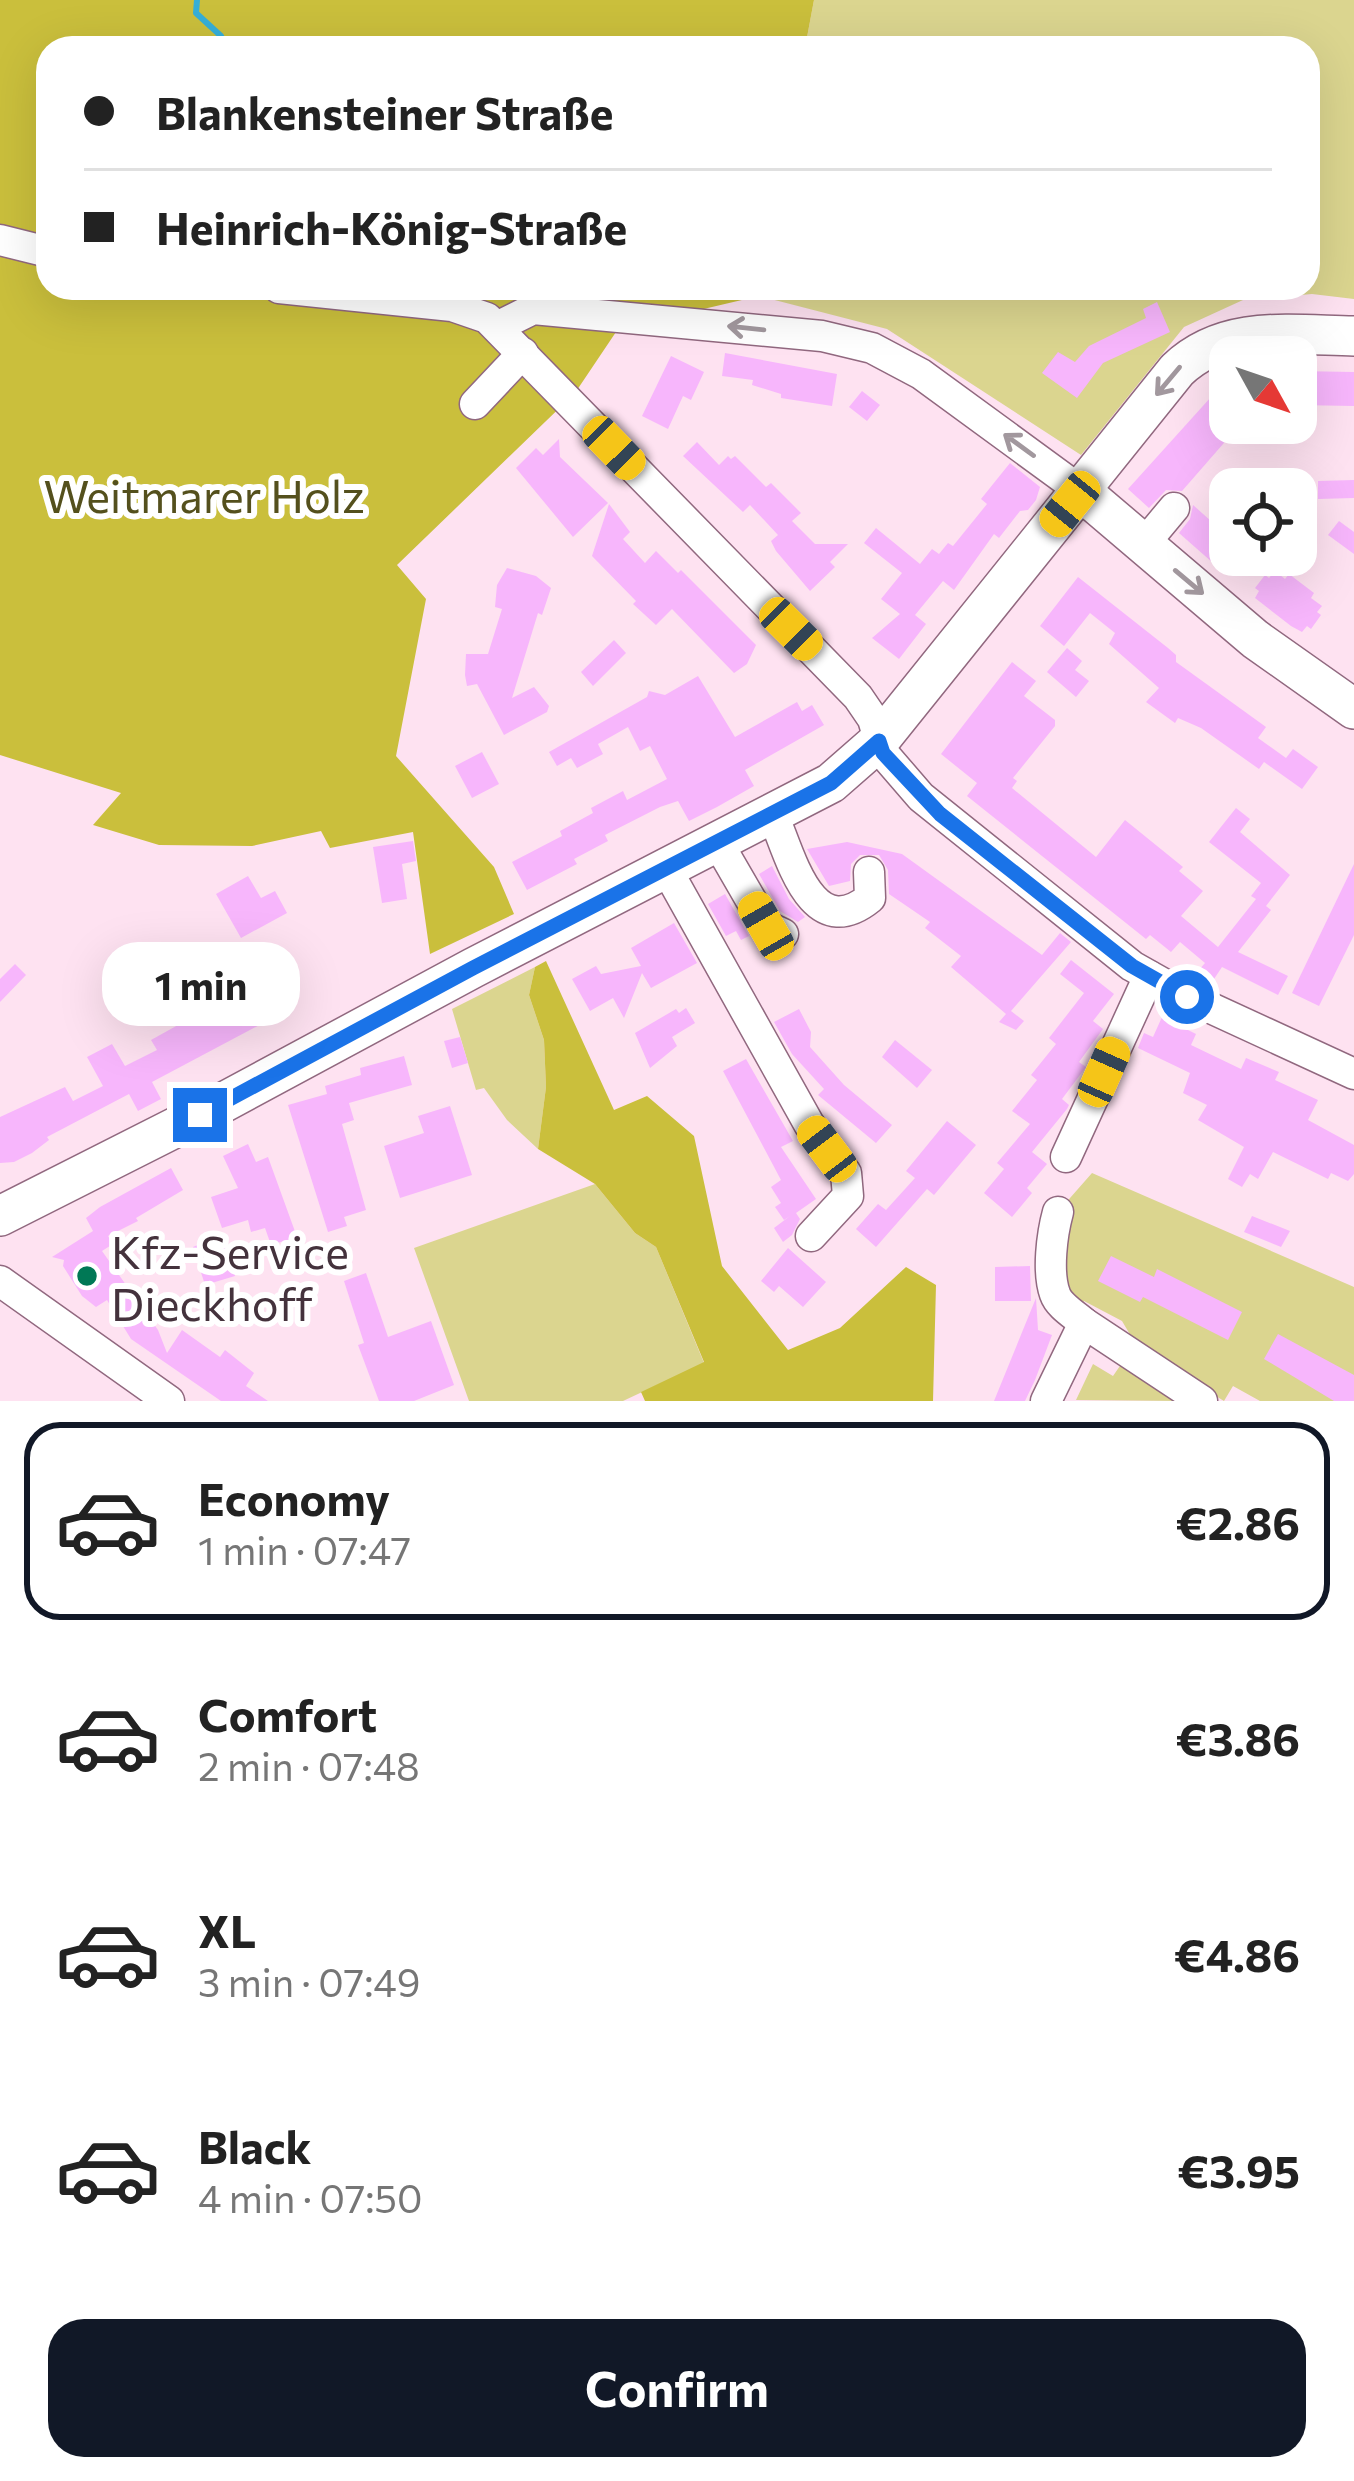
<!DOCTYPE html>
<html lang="en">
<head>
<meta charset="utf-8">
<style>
	body { margin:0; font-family:Commissioner,sans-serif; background:#f6f6f6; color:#222; height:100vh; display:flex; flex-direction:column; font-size:45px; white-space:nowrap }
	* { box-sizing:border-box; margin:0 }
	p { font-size:39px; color:#767676 }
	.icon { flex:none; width:66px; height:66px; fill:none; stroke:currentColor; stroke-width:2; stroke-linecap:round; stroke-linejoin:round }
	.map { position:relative; height:1401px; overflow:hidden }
	.drawer { display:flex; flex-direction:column; background:#fff; flex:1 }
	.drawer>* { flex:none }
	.top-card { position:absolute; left:36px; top:36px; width:1284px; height:264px; border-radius:36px; box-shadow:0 12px 48px #0002; display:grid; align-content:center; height:264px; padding:0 48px; background:#fff }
	.needle { width:78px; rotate:130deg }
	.fabs { position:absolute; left:1209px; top:336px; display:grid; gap:24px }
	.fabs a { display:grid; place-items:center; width:108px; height:108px; border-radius:24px; background:#fff; box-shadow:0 12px 48px #0002; font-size:60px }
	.end { position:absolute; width:54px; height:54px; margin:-27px; border:15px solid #1a73e8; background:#fff; box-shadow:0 0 0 6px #fff }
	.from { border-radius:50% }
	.bubble { position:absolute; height:84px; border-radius:36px; background:#fff; box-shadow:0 12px 48px #0002; font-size:39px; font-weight:700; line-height:84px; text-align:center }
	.car { position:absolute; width:36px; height:72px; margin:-36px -18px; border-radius:15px; box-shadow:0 0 9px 3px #0007; background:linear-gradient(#f5c518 24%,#345 0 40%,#f5c518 0 76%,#345 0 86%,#f5c518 0) }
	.top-card b { display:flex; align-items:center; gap:42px; height:114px; font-size:45px }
	.top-card b+b { border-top:3px solid #e0e0e0 }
	.top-card i { width:30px; height:30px; background:#222 }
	ul { padding:21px 0 0; list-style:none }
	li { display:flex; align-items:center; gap:36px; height:198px; margin:0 24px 18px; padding:0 24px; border:6px solid transparent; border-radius:36px }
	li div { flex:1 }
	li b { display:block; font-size:45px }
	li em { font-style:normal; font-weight:700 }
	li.on { border-color:#111827 }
	li>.icon { width:108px; height:108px; stroke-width:1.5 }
	.button { display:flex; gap:24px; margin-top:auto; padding:24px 48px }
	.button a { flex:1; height:138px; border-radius:36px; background:#111827; color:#fff; font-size:48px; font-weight:700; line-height:138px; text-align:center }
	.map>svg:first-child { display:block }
	.green { fill:#dbd58f }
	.forest { fill:#cabf3c }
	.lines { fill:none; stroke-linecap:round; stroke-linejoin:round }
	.stream { stroke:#36afd7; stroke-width:6 }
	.building { fill:#f7b6fc }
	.minor-casing { stroke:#91687f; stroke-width:33 }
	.major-casing { stroke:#91687f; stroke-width:42 }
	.minor { stroke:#fff; stroke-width:30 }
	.major { stroke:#fff; stroke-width:39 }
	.oneway { stroke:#a2989e }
	.route { stroke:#1a73e8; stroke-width:15 }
	.poi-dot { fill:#007855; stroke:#fff; stroke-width:4.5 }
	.labels { text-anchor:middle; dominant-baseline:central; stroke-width:12; stroke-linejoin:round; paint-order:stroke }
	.park-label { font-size:45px; fill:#54501d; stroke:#fff }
	.poi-label { font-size:45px; fill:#44323c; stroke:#fff; text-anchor:start }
</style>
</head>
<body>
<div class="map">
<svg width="1354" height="1401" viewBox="0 0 1354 1401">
	<rect width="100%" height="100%" fill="#fee2f1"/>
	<!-- green -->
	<g class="green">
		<polygon points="814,0 1354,0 1354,299 1312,294 1243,300 1184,327 1081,455 887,329 759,296 761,288 1308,288 1308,48 805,48"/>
		<polygon points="535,967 529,995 544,1040 546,1087 538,1149 507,1120 484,1088 476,1090 452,1009"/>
		<polygon points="1092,1173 1354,1287 1354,1401 1260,1401 1233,1386 1224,1401 1138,1348 1122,1321 1084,1301 1081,1306 1067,1299 1063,1206"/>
		<polygon points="595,1184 635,1233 656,1247 704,1363 623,1401 469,1401 414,1248"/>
		<polygon points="1122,1363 1181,1401 1076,1400 1093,1364 1113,1376"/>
	</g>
	<!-- forest -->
	<g class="forest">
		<polygon points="0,0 814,0 805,48 48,48 48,288 761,288 759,296 618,329 575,393 397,565 426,599 396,756 494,867 514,914 430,954 413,832 330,848 321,831 252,846 159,845 93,825 121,793 0,755"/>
		<polygon points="546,961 614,1110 647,1096 694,1136 722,1266 788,1350 840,1328 906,1267 936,1285 933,1401 645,1401 641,1392 704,1362 656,1247 635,1233 595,1184 538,1149 546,1087 544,1040 529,995 535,967"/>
	</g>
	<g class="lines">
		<!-- stream -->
		<polyline class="stream" points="197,0 196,13 221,36 227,48"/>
	</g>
	<!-- building -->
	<g class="building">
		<polygon points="1157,302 1170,332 1103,363 1077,398 1042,373 1058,352 1075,362 1089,346 1146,318 1143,309"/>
		<polygon points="725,353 837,374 832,406 781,398 781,394 752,385 753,380 722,376"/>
		<polygon points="671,356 704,372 691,400 683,396 668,429 642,416"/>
		<polygon points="1296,371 1354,372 1354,406 1296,405"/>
		<polygon points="1230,376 1230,436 1182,491 1166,490 1149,508 1128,489"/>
		<polygon points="862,391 880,405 867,421 849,407"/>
		<polygon points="559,439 560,457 608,503 573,537 516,468 536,448 543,455"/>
		<polygon points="697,442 719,465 728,456 731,459 735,456 766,487 771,483 801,513 792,521 815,544 848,544 830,562 835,567 810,591 776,551 771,541 778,535 750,505 743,512 683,456"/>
		<polygon points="1010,463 1040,487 1036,500 1028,510 1020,511 999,538 994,534 954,590 943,581 915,615 926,624 899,659 872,638 900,614 881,599 902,573 864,543 876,528 920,564 932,549 939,554 948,543 953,546 987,504 981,499"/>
		<polygon points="1354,480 1354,498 1318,499 1318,481"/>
		<polygon points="609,504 630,532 623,539 645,563 656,551 678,573 681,570 756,645 747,664 734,673 672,609 656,625 633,604 636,601 592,556"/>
		<polygon points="1193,505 1230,538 1230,560 1221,570 1179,533 1190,519"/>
		<polygon points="1339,521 1354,532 1354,554 1328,535"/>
		<polygon points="507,568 536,576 551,588 542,615 538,613 512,698 534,687 549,706 547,712 504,735 477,684 467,686 465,675 466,654 488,654 502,609 495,607 497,585"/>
		<polygon points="1275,571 1285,579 1289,574 1314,593 1311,598 1322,606 1317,612 1321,615 1311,629 1307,626 1302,632 1291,626 1255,598 1259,591 1255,588 1265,575 1269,578"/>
		<polygon points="1078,577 1168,648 1176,655 1176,662 1266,727 1258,738 1286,758 1293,749 1318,767 1302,789 1264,762 1259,769 1201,728 1178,718 1175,723 1146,702 1159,688 1109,644 1115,633 1090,613 1064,646 1040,626"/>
		<polygon points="614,640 626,653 593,686 581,672"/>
		<polygon points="1067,648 1082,661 1075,670 1089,681 1076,697 1047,672"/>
		<polygon points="1012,662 1036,681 1024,696 1055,720 1055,726 1013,778 1017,781 1012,788 1096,857 1125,820 1183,867 1179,871 1203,891 1181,916 1218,947 1256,899 1251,896 1261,883 1209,842 1236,808 1250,819 1240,832 1290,875 1266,906 1271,910 1238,952 1288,976 1278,995 1222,967 1214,979 1198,971 1205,963 1180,942 1171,952 1150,935 1146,939 967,796 977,783 941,754"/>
		<polygon points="698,676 735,737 797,702 802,711 812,705 824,725 745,770 754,786 717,807 689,821 678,801 660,807 605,835 608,841 574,859 577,864 527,890 512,862 562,836 560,831 593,813 591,808 623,791 627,800 667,779 650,746 640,751 628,727 598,744 603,754 577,768 571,758 557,766 549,752 647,697 649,691 665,695"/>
		<polygon points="482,752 499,784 472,798 455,766"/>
		<polygon points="413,841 416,861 402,864 407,899 382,903 373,847"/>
		<polygon points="847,842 902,854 1042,955 1060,933 1071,942 1011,1011 1024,1021 1016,1030 999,1022 1006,1014 951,967 961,956 925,928 930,922 889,894 888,870 879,855 860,855 851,864 850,881 829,886 807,849"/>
		<polygon points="1354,864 1354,935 1319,1006 1292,993"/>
		<polygon points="772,866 789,899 805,917 798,922 780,911 759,874"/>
		<polygon points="248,876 261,898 275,891 287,913 241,938 216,894"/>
		<polygon points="725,894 749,936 741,940 736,931 726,936 708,904"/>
		<polygon points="674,923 697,963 651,988 642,973 624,1018 613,998 590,1011 572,979 596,966 601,974 641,966 631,948"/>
		<polygon points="1071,960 1114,994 1093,1021 1103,1029 1079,1062 1086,1067 1062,1099 1069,1105 1067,1109 1032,1152 1047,1164 1027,1188 1032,1193 1012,1217 984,1193 1004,1169 997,1163 1030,1124 1012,1111 1037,1080 1031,1075 1056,1044 1049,1038 1084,993 1060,974"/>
		<polygon points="15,964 26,975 0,1002 0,979"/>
		<polygon points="265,968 282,998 277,1001 284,1012 152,1082 161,1099 138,1111 129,1094 47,1137 49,1140 32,1153 14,1162 0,1163 0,1117 65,1087 73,1101 103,1086 87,1057 112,1044 125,1066 157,1050 151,1040 232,995 228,988"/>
		<polygon points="686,1008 695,1023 672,1037 677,1046 650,1068 635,1033 676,1009 679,1013"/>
		<polygon points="799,1009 811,1032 810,1047 844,1085 892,1125 876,1143 818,1095 824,1089 792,1054 774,1022"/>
		<polygon points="1162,1017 1196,1034 1191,1045 1241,1069 1246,1058 1279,1072 1275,1080 1318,1100 1308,1120 1354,1145 1354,1174 1348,1181 1331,1173 1328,1179 1273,1152 1258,1179 1250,1174 1242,1187 1228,1179 1244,1147 1198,1120 1207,1105 1183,1093 1190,1073 1138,1048 1144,1033 1153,1037"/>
		<polygon points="460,1037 468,1063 452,1068 444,1041"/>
		<polygon points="895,1040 932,1070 917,1088 882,1057"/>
		<polygon points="404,1056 412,1085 349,1103 354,1120 342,1124 366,1210 344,1217 347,1226 328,1232 288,1105 327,1094 325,1086 361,1075 360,1068"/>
		<polygon points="746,1059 793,1141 781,1147 816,1199 796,1213 800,1219 792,1235 783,1242 774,1228 790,1216 784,1220 775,1207 781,1203 771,1187 781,1180 723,1071"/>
		<polygon points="450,1106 472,1175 400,1198 384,1146 424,1133 418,1116"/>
		<polygon points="947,1121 976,1145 934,1195 927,1189 876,1247 856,1229 878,1204 886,1210 915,1178 906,1171"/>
		<polygon points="248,1144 256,1162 268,1157 297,1237 271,1245 265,1228 251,1232 248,1220 222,1228 211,1197 238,1188 223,1156"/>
		<polygon points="171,1168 183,1190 136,1218 138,1221 108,1236 113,1244 102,1251 158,1330 167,1353 182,1330 220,1357 225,1350 254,1373 246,1386 268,1401 221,1401 131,1339 107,1300 96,1307 82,1296 63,1266 64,1260 52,1257 93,1231 86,1218 100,1207"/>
		<polygon points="1252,1216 1290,1231 1281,1247 1244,1232"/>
		<polygon points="217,1236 232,1259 235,1276 205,1285 193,1247"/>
		<polygon points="788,1248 826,1282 803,1307 779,1286 774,1292 761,1281"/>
		<polygon points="1111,1256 1154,1277 1157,1269 1242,1312 1228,1340 1143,1297 1140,1302 1098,1281"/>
		<polygon points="1030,1266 1031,1301 995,1301 995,1267"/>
		<polygon points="366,1273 388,1337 431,1321 454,1385 414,1401 379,1401 358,1345 364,1343 344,1281"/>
		<polygon points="1036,1298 1038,1330 1052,1335 1035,1380 1025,1401 994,1401"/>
		<polygon points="1278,1334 1354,1375 1354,1401 1334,1401 1264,1359"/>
	</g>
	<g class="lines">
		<defs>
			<g id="minor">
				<polyline points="0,240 48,252"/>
				<polyline points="279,288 452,306 487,318 858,697 873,719 883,753 921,797 1132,966 1187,997 1354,1074"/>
				<polyline points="497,327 533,309 822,336 872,348 921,374 1081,491"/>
				<polyline points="475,404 523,353"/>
				<polyline points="1144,544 1174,508"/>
				<path d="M773,815C790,854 811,946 870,898L869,872"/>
				<polyline points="718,843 766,926 783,934"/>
				<polyline points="667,870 809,1124 846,1173 848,1196 811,1236"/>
				<polyline points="1066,1157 1149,976"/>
				<path d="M1058,1212C1052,1234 1047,1272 1055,1294C1059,1306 1075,1315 1084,1323"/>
				<polyline points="0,1281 169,1401"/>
				<polyline points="1046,1401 1084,1323 1202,1401"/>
			</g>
			<g id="major">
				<polyline points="1081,491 1255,639 1354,709"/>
				<path d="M0,1216L200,1115L473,968L831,783L879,741L1177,370C1225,324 1292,335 1354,336"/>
			</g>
		</defs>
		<!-- minor casing -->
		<use href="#minor" class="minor-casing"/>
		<!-- major casing -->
		<use href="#major" class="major-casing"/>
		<!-- minor -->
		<use href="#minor" class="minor"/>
		<!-- major -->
		<use href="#major" class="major"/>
	</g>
	<!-- one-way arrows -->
	<defs><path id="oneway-shaft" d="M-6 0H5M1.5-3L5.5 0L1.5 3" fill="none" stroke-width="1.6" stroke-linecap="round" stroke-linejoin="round" transform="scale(3)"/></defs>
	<g class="oneway">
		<use href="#oneway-shaft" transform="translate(746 328) rotate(-174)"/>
		<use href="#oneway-shaft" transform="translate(1168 381) rotate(130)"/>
		<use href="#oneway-shaft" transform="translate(1019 445) rotate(-144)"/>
		<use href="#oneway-shaft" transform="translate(1189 582) rotate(40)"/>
	</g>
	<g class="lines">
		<!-- route -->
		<polyline class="route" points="200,1115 473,968 831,783 879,741 883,753 940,814 1132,966 1187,997"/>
	</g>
	<!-- markers -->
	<circle class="poi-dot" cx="87" cy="1276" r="12"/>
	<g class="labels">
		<!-- park labels -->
		<g class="park-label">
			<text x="204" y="494">Weitmarer Holz</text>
		</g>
		<!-- poi labels -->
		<g class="poi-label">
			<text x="111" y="1250">Kfz-Service<tspan x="111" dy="52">Dieckhoff</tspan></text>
		</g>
	</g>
</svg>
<div class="fabs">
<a><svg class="needle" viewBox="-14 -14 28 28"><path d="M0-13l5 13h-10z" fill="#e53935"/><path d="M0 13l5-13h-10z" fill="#767676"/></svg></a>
<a><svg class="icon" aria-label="locate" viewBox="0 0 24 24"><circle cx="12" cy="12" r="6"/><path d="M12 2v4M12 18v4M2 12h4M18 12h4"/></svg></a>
</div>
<i class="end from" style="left:1187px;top:997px"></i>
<i class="end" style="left:200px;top:1115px"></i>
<div class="bubble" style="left:102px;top:942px;width:198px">1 min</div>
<i class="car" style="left:614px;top:448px;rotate:136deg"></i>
<i class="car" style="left:1070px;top:504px;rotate:219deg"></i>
<i class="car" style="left:791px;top:629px;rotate:135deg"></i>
<i class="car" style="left:766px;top:926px;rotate:330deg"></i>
<i class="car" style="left:1104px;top:1072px;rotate:24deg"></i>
<i class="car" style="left:827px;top:1149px;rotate:323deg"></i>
<div class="top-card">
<b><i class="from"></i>Blankensteiner Straße</b>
<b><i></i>Heinrich-König-Straße</b>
</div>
</div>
<section class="drawer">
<ul>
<li class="on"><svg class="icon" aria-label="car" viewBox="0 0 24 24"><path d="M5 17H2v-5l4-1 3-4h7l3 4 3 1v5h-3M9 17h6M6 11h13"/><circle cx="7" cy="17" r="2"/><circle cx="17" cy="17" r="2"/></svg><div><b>Economy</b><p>1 min · 07:47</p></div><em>€2.86</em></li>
<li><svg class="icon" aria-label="car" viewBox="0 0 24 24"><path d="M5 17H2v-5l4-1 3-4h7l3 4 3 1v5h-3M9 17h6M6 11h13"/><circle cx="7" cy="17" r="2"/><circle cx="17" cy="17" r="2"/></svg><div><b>Comfort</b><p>2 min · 07:48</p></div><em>€3.86</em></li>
<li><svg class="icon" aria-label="car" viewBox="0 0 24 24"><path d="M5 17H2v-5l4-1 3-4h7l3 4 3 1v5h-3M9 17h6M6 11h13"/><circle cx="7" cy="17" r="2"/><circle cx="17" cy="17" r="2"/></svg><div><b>XL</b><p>3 min · 07:49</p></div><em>€4.86</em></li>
<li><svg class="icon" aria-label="car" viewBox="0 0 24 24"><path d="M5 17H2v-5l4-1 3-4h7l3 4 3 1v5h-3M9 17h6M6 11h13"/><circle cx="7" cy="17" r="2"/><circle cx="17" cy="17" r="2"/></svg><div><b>Black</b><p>4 min · 07:50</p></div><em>€3.95</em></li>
</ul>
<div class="button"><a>Confirm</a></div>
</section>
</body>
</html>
